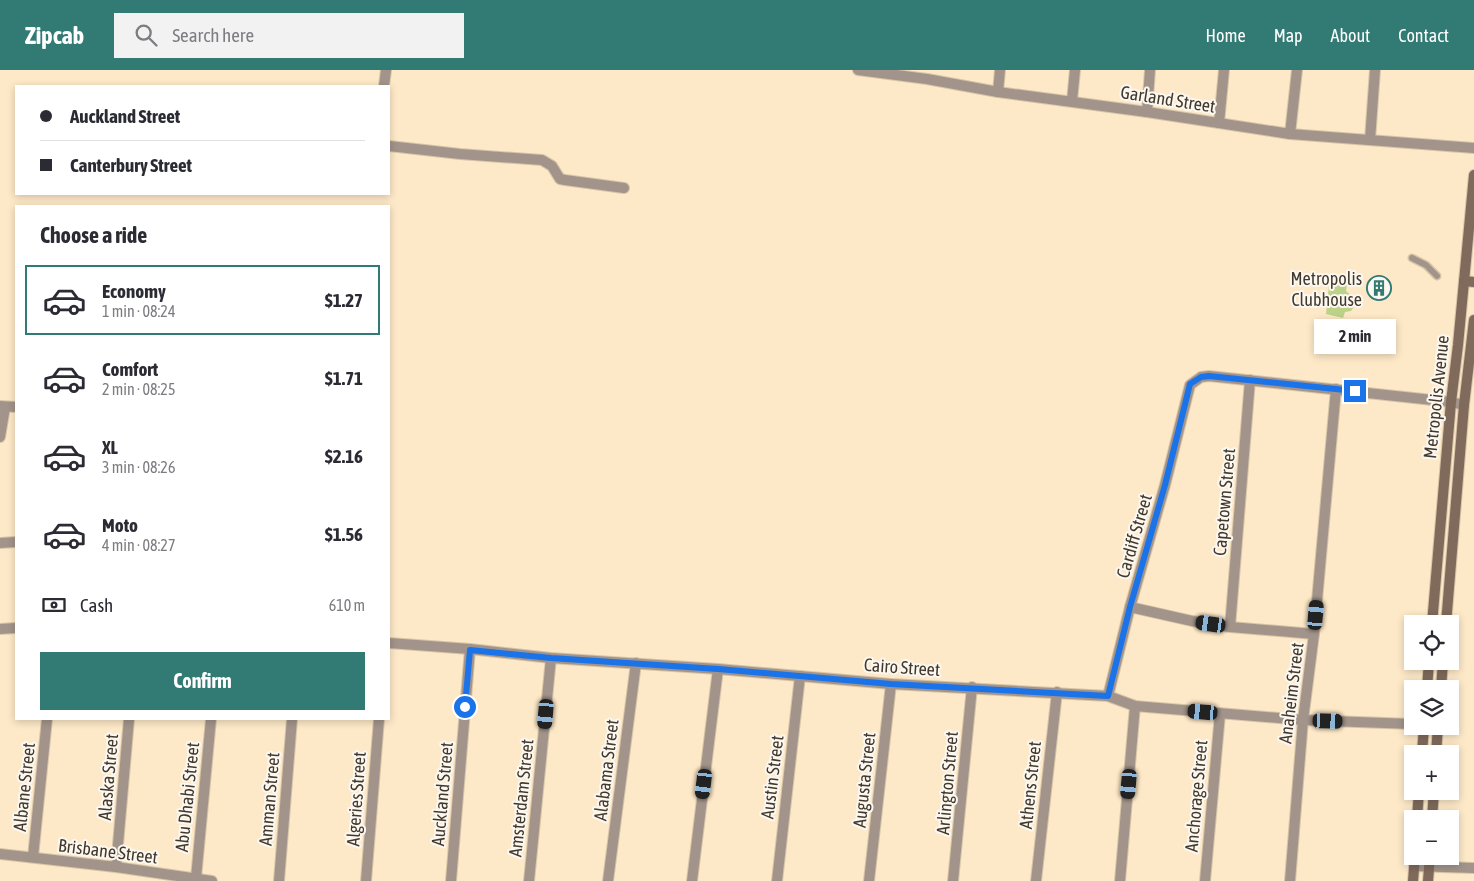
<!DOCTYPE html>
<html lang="en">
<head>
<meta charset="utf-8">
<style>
	body { margin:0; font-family:"Asap Condensed",sans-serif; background:#f2f2f3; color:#2b2b33; height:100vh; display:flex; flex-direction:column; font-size:19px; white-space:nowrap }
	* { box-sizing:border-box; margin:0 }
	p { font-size:16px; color:#7c7c81 }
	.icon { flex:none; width:28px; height:28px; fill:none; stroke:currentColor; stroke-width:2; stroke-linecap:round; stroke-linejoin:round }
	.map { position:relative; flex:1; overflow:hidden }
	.drawer { position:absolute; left:15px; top:135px; width:375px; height:515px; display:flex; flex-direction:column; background:#fff; border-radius:0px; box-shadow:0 2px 8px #0003 }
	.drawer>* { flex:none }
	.banner { position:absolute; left:15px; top:15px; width:375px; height:110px; border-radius:0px; box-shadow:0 2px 8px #0003; display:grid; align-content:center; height:110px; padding:0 25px; background:#fff }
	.fabs { position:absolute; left:1404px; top:545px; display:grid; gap:10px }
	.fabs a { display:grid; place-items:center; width:55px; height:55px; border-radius:0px; background:#fff; box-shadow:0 2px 8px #0003; font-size:25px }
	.end { position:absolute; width:22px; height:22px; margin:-11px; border:6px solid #1a73e8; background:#fff; box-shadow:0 0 0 2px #fff }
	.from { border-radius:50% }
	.bubble { position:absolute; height:35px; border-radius:0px; background:#fff; box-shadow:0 2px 8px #0003; font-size:16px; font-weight:700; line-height:35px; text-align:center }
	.car { position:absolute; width:15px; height:30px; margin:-15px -8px; border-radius:6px; box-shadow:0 0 4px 1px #0007; background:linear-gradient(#222 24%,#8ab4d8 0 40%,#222 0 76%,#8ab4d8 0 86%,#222 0) }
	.banner b { display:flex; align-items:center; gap:18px; height:48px; font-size:19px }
	.banner b+b { border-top:1px solid #e1e1e2 }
	.banner i { width:12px; height:12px; background:#2b2b33 }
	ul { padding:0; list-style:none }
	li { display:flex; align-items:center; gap:15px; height:70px; margin:0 10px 8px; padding:0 15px; border:2px solid transparent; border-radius:0px }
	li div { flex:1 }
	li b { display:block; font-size:19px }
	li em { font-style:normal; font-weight:700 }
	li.active { border-color:#327a74 }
	li>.icon { width:45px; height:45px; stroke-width:1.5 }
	h2 { padding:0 25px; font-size:22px; line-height:60px }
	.pay { display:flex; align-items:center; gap:12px; height:55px; padding:0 25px; font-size:19px }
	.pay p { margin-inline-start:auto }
	.button { display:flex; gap:10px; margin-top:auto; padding:10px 25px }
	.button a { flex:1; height:58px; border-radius:0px; background:#327a74; color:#fff; font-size:20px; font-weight:700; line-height:58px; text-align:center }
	header { display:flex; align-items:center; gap:30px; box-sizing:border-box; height:70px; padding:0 25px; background:#327a74; color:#fff }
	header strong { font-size:24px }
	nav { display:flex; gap:28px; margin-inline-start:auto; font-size:18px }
	.search { width:350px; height:45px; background:#f2f2f3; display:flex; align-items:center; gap:12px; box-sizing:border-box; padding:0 18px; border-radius:0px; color:#7c7c81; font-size:19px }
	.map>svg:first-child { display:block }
	.water { fill:#bcd289 }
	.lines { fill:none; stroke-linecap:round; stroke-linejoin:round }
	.lane-casing { stroke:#d7c5a8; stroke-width:9 }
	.street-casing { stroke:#d7c5a8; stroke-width:12 }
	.secondary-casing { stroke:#d7c5a8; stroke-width:12 }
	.lane { stroke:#a2948a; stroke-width:6 }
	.street { stroke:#a2948a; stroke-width:10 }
	.secondary { stroke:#7f6a5c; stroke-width:10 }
	.route { stroke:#1a73e8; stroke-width:6 }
	.labels { text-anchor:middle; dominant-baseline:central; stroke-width:4; stroke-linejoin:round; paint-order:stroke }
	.street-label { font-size:18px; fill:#41392c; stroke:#fcf8f1 }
	.poi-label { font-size:18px; fill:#41392c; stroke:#fcf8f1; text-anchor:end }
</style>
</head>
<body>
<header>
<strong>Zipcab</strong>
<div class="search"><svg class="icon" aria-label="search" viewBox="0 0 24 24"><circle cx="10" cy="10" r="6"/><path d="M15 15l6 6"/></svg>Search here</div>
<nav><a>Home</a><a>Map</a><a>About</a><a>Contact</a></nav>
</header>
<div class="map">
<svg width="1474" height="811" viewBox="0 0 1474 811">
	<rect width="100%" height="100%" fill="#fde8c7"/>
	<!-- water -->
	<polygon class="water" points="1330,206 1348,207 1346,221 1354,228 1355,235 1351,241 1345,242 1343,248 1326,244"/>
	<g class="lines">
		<defs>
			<polyline id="lane" points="1412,188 1426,195 1437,206"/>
			<g id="street">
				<polyline points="858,0 927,9 998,22 1147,42 1290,64 1474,78"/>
				<polyline points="384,16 386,0"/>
				<polyline points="998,22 1000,0"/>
				<polyline points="1072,31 1075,0"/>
				<polyline points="1147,42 1150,0"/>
				<polyline points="1219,53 1224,0"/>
				<polyline points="1290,64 1297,0"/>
				<polyline points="1370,70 1375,0"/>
				<polyline points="389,76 460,84 542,90 552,96 560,109 565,110 624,118"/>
				<polyline points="0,336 16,337"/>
				<polyline points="0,367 5,337"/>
				<polyline points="0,473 16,472"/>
				<polyline points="1130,537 1192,551 1230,557 1314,564"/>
				<polyline points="1230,557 1250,310"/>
				<polyline points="0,559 16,558"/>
				<polyline points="389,573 470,579 551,588 718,599 891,614 1108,626 1135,636 1303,650 1412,654"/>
				<polyline points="1108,626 1130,537 1165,415 1190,315 1201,307 1209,306 1451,332 1464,335"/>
				<polyline points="0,784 116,797 212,811"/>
				<polyline points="33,787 47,649"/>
				<polyline points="1414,796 1474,798"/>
				<polyline points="116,797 129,649"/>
				<polyline points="196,808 211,649"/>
				<polyline points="279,811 292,649"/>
				<polyline points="366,811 379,649"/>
				<polyline points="451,811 470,579"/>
				<polyline points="529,811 551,588"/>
				<polyline points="608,811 636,593"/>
				<polyline points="692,811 718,599"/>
				<polyline points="777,811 800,606"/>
				<polyline points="869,811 891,614"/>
				<polyline points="953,811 972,617"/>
				<polyline points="1036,811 1057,622"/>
				<polyline points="1120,811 1135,636"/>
				<polyline points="1205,811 1220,644"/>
				<polyline points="1290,811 1303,650 1314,564 1336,319"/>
			</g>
			<g id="secondary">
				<polyline points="1464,211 1474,212"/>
				<polyline points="1432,554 1451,332 1458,275 1474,105"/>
				<polyline points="1446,554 1464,335 1474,250"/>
				<polyline points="1427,619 1429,591"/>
				<polyline points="1441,619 1443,591"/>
				<polyline points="1422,684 1424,656"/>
				<polyline points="1436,684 1438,656"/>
				<polyline points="1417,749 1419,721"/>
				<polyline points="1432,749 1434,721"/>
				<polyline points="1413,811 1415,786"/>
				<polyline points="1428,811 1430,786"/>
			</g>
		</defs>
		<!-- lane casing -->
		<use href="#lane" class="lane-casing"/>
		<!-- street casing -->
		<use href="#street" class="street-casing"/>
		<!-- secondary casing -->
		<use href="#secondary" class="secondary-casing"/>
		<!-- lane -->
		<use href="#lane" class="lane"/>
		<!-- street -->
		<use href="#street" class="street"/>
		<!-- secondary -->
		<use href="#secondary" class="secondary"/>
	</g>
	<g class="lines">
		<!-- route -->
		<polyline class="route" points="465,637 470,580 551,588 718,599 891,614 1108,626 1130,537 1165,415 1190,314 1201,307 1209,306 1355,321"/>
	</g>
	<!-- icons -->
	<defs>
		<symbol id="building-ring" viewBox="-11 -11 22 22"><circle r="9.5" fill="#fcf8f1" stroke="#327a74" stroke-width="1.5"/><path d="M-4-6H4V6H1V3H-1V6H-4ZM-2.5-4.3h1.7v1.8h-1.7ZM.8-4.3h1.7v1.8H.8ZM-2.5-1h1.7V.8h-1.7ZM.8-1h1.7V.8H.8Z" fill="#327a74"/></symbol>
	</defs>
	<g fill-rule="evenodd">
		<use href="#building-ring" x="1365" y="204" width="28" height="28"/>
	</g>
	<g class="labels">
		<!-- street labels -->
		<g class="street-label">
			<text transform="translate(1168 29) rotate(9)">Garland Street</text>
			<text transform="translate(1436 327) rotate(-84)">Metropolis Avenue</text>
			<text transform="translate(1224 432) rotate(-85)">Capetown Street</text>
			<text transform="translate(1134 466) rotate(-74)">Cardiff Street</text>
			<text transform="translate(902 597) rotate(4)">Cairo Street</text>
			<text transform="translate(1291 623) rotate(-83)">Anaheim Street</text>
			<text transform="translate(606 700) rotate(-83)">Alabama Street</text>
			<text transform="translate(108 707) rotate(-85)">Alaska Street</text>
			<text transform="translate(772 707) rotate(-83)">Austin Street</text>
			<text transform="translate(864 710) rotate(-84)">Augusta Street</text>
			<text transform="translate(947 713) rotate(-85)">Arlington Street</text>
			<text transform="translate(1030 715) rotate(-84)">Athens Street</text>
			<text transform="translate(24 717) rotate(-84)">Albane Street</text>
			<text transform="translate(442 724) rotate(-85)">Auckland Street</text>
			<text transform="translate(1196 726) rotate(-85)">Anchorage Street</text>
			<text transform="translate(187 727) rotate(-84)">Abu Dhabi Street</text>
			<text transform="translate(521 728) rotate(-84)">Amsterdam Street</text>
			<text transform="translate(269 729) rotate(-85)">Amman Street</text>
			<text transform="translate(356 729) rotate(-86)">Algeries Street</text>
			<text transform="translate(108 781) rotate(7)">Brisbane Street</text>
		</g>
		<!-- poi labels -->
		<g class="poi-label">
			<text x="1362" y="208">Metropolis<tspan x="1362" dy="21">Clubhouse</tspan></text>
		</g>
	</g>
</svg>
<div class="fabs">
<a><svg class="icon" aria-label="locate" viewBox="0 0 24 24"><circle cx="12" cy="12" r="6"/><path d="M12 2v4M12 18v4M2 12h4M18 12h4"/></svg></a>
<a><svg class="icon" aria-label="layers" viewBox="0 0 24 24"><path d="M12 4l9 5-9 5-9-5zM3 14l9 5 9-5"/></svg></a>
<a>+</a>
<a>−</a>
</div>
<i class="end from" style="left:465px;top:637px"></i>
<i class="end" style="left:1355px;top:321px"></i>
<div class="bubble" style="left:1314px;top:249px;width:82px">2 min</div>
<i class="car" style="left:1316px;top:545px;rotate:5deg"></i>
<i class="car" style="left:1211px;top:554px;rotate:278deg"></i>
<i class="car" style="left:1203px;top:642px;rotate:275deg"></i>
<i class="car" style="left:546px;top:644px;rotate:185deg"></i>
<i class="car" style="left:1328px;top:651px;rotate:92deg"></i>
<i class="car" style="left:704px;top:714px;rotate:187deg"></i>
<i class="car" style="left:1129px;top:714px;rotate:185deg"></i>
<div class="banner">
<b><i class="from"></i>Auckland Street</b>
<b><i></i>Canterbury Street</b>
</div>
<section class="drawer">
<h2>Choose a ride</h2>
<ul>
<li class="active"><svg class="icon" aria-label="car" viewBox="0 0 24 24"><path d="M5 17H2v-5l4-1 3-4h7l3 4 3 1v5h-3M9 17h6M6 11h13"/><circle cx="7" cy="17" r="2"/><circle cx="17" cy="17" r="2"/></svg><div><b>Economy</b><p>1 min · 08:24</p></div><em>$1.27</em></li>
<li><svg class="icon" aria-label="car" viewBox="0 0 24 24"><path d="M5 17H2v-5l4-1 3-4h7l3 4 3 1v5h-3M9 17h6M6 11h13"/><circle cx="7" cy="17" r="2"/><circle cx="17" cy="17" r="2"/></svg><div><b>Comfort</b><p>2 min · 08:25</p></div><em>$1.71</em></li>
<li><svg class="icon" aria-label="car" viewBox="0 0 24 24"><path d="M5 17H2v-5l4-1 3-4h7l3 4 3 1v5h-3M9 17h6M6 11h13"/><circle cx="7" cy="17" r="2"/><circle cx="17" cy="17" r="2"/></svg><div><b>XL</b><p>3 min · 08:26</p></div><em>$2.16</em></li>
<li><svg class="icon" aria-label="car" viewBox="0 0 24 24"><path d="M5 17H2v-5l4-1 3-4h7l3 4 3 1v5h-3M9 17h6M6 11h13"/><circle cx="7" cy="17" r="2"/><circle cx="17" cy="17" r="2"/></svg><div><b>Moto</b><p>4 min · 08:27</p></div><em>$1.56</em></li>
</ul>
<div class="pay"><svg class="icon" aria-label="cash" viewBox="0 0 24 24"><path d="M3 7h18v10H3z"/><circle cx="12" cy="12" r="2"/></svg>Cash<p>610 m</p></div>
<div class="button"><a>Confirm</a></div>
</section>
</div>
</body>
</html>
